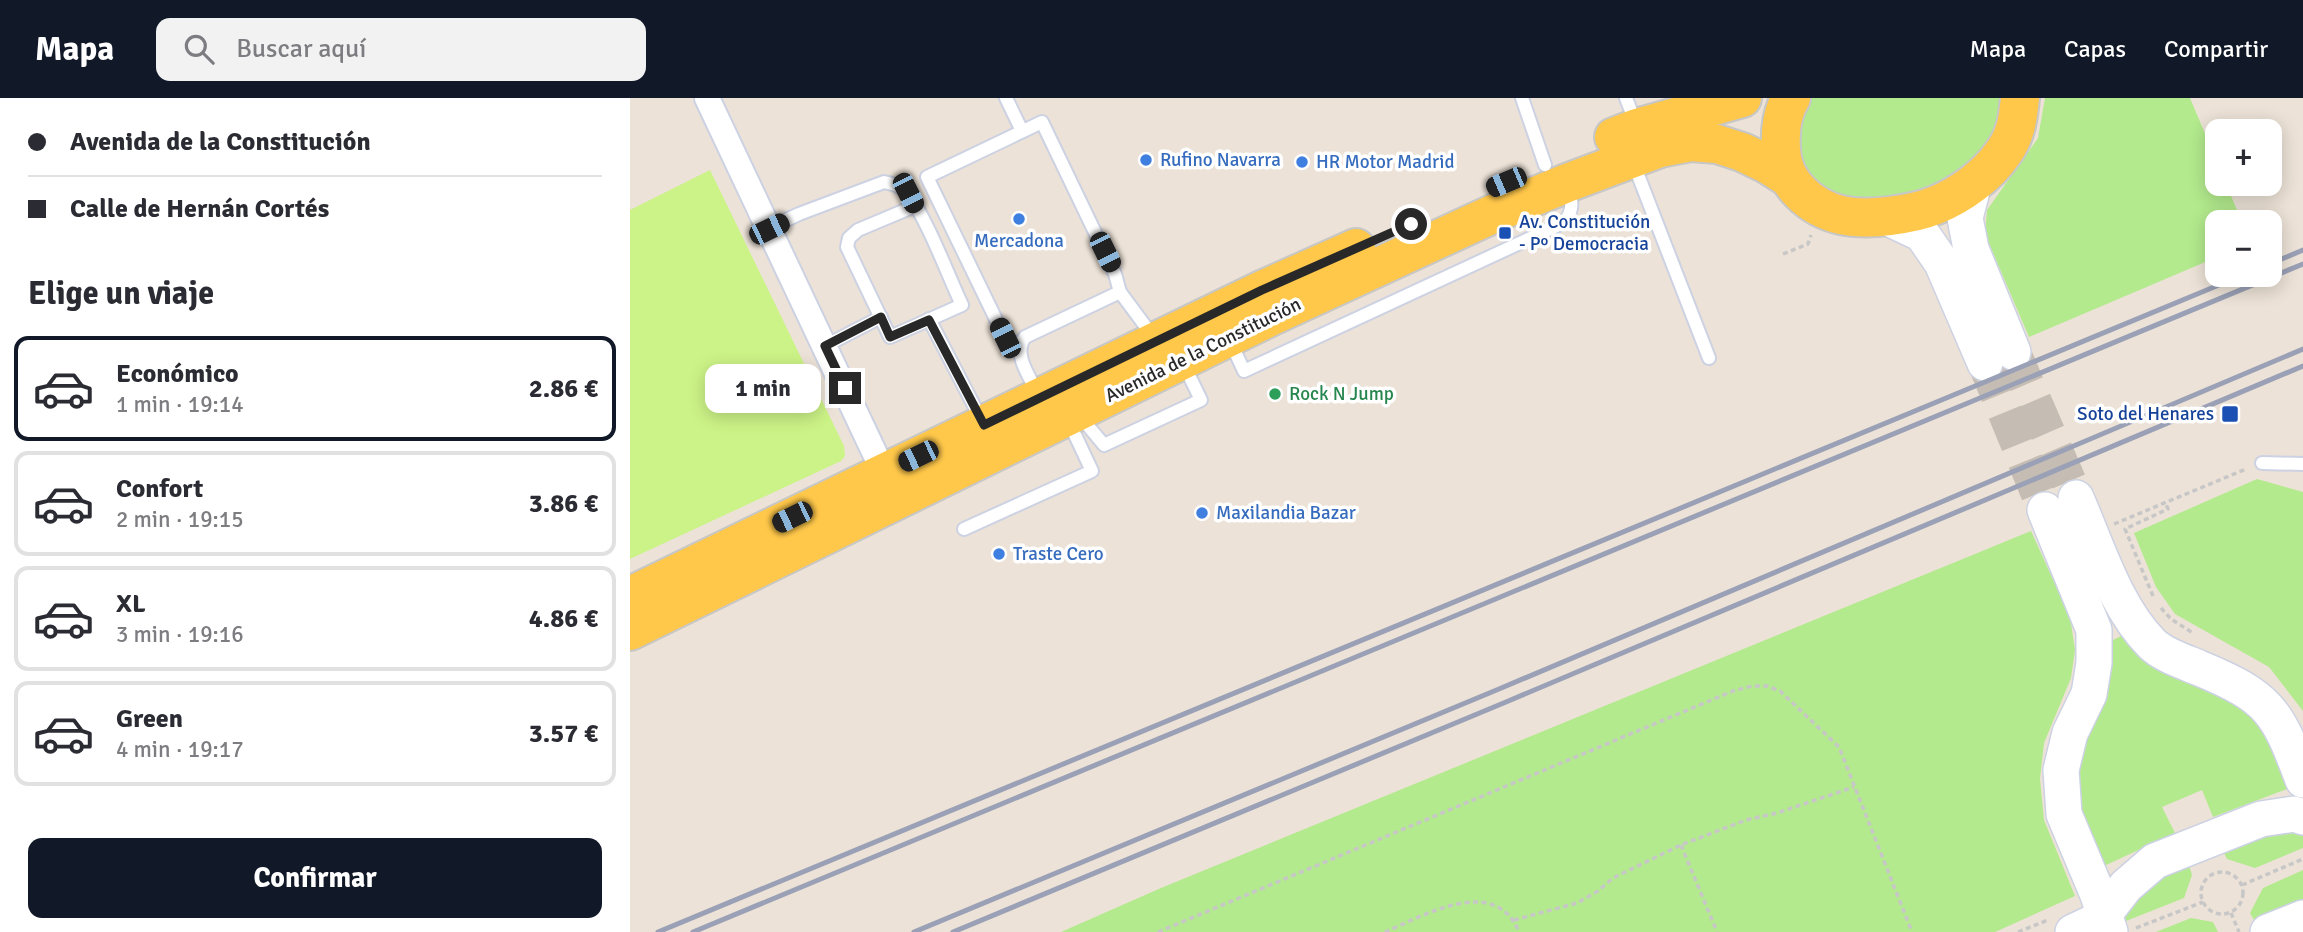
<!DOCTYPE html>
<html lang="es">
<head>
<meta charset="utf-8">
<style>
	body { margin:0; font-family:Signika,sans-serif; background:#f2f2f3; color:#2b2b33; height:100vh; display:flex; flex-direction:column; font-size:26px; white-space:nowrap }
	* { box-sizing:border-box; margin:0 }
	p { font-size:23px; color:#7c7c81 }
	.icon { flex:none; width:38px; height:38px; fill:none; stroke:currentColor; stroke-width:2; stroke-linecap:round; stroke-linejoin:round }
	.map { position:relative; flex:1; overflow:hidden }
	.panel { display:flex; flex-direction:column; background:#fff; width:630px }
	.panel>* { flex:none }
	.banner { display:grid; align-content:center; height:154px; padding:0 28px; background:#fff }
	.controls { position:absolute; left:1575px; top:21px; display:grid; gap:14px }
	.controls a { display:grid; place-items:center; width:77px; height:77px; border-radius:14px; background:#fff; box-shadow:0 4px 18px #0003; font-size:35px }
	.end { position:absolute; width:32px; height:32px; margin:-16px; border:9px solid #282828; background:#fff; box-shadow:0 0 0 4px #fff }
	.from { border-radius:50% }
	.bubble { position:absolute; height:49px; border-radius:14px; background:#fff; box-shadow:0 4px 18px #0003; font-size:23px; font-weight:700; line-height:49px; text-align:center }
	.car { position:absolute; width:21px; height:42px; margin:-21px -10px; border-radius:9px; box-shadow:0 0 5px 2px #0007; background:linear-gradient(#222 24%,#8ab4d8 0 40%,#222 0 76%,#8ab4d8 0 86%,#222 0) }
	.banner b { display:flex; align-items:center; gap:24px; height:66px; font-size:26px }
	.banner b+b { border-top:2px solid #e1e1e2 }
	.banner i { width:18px; height:18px; background:#2b2b33 }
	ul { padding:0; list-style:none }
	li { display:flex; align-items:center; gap:21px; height:105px; margin:0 14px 10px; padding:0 14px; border:4px solid #e1e1e2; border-radius:14px }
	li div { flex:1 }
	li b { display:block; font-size:26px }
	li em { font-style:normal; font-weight:700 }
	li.on { border-color:#111827 }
	li>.icon { width:63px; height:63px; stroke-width:1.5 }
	h2 { padding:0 28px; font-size:32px; line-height:84px }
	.primary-button { display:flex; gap:14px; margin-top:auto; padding:14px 28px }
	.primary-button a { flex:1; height:80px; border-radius:14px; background:#111827; color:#fff; font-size:28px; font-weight:700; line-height:80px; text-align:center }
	header { display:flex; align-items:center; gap:42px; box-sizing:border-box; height:98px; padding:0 35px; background:#111827; color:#fff }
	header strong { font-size:33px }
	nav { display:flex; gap:38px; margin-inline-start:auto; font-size:24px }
	.search { width:490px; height:63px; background:#f2f2f3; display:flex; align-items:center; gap:18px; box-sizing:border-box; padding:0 24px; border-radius:14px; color:#7c7c81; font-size:26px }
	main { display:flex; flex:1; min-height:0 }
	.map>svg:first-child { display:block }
	.green { fill:#b3ea8d }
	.pitch { fill:#ccf387 }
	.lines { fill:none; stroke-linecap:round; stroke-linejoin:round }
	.secondary-tunnel { stroke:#c5bdb4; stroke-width:35; stroke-dasharray:35 18; stroke-linecap:butt }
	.lane-casing { stroke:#cdd2e3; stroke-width:16 }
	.street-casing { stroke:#cdd2e3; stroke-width:28 }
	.secondary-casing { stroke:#cdd2e3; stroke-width:38 }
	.primary-casing { stroke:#c7c7c7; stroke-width:42 }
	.path { stroke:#c7c7c7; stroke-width:3.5; stroke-dasharray:5 3.5; stroke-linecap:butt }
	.lane { stroke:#fff; stroke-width:12 }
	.street { stroke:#fff; stroke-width:24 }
	.secondary { stroke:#fff; stroke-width:35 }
	.primary { stroke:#ffc84a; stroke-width:38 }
	.rail { stroke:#9aa0b5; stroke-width:5 }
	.route { stroke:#282828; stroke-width:9 }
	.shop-dot { fill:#3f7fe0; stroke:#fff; stroke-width:2.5 }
	.transit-dot { fill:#1a4fb4; stroke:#fff; stroke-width:2.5 }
	.leisure-dot { fill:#2e9e5b; stroke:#fff; stroke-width:2.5 }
	.labels { text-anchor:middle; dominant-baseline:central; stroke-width:7; stroke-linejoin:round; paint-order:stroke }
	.shop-label { font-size:19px; fill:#366cbe; stroke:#fff; text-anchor:start }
	.transit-label { font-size:19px; fill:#164399; stroke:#fff; text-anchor:start }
	.street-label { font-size:19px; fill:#282828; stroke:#fff }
	.leisure-label { font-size:19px; fill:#27864d; stroke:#fff; text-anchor:start }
</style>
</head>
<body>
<header>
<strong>Mapa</strong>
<div class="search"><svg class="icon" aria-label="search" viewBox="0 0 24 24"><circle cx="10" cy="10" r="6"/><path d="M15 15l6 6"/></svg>Buscar aquí</div>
<nav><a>Mapa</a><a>Capas</a><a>Compartir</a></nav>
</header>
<main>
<section class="panel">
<div class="banner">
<b><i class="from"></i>Avenida de la Constitución</b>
<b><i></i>Calle de Hernán Cortés</b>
</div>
<h2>Elige un viaje</h2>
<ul>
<li class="on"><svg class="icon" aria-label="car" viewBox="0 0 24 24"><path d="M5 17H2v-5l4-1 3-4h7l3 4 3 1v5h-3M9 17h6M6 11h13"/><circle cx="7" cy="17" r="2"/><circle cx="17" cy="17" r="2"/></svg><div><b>Económico</b><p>1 min · 19:14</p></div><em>2.86 €</em></li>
<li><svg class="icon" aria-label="car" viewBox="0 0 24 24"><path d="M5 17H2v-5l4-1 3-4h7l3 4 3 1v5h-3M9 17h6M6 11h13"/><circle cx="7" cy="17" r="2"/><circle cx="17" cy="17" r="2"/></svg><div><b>Confort</b><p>2 min · 19:15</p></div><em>3.86 €</em></li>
<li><svg class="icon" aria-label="car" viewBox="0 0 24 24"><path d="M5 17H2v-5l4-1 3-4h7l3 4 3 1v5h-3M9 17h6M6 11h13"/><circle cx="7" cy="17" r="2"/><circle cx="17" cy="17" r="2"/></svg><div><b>XL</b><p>3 min · 19:16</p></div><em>4.86 €</em></li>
<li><svg class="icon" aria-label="car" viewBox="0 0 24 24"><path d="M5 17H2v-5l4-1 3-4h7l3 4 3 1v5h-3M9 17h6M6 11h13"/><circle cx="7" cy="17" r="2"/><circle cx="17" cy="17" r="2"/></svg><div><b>Green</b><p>4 min · 19:17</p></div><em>3.57 €</em></li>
</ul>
<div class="primary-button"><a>Confirmar</a></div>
</section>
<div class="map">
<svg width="1673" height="834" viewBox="0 0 1673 834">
	<rect width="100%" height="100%" fill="#ece2d7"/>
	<!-- green -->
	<g class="green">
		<path d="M1182,0H1370C1383,87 1190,152 1169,50C1165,35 1170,11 1182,0Z"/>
		<polygon points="1415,0 1560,0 1587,64 1587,86 1596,86 1612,124 1587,124 1587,159 1399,239 1355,136 1357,112 1408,40"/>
		<polygon points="1627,381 1673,394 1673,613 1639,569 1545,516 1526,489 1504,435"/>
		<polygon points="1401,433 1440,519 1445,552 1441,580 1414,645 1410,681 1414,722 1445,798 1365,834 431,834 531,790"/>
		<polygon points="1493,537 1590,592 1630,621 1657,691 1583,719 1572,692 1532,709 1545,735 1474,768 1447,708 1448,657 1479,544"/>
		<polygon points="1650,729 1673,735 1673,750 1625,770 1597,761 1591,749"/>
		<polygon points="1557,761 1562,777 1554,800 1491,825 1493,808"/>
		<polygon points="1673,772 1673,805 1628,829 1620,815 1633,790"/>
		<polygon points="1561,820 1583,824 1588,834 1526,834"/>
	</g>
	<!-- pitch -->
	<polygon class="pitch" points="80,72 214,348 215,358 211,363 0,461 0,112"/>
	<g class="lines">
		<!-- secondary-tunnel -->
		<g class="secondary-tunnel">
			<polyline points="1383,254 1446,400"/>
			<polyline points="1355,265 1415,412"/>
		</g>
		<defs>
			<g id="lane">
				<polyline points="376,0 392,33"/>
				<polyline points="892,0 915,67"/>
				<polyline points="996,0 1006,26"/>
				<polyline points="1003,64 1079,260"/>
				<path d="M139,130L169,116L254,84C263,86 272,88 278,96C298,123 317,175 332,207L260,239L217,149L219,140L228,132L285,108"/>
				<polyline points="299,221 352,323"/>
				<path d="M600,243L614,273L935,124C944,111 942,102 938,87"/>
				<polyline points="389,247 375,240 297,79 412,24 485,176 490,194"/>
				<polyline points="195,248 251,219"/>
				<path d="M408,296C400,279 382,256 395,239L490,194L525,241"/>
				<polyline points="449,317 474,347 571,302 554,267"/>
				<polyline points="1632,365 1673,366"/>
				<polyline points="334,431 462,373 438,322"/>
			</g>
			<polyline id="street" points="77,0 254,375"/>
			<g id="secondary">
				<polyline points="1344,85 1335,120 1341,151 1383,254"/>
				<polyline points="1256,119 1292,136 1312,165 1355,265"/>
				<path d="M1446,400C1467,448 1485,509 1522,546C1533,557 1555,564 1569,570C1639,599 1647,612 1673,682"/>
				<polyline points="1415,412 1464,532 1464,565 1459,596 1440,635 1431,672 1434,716 1468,797 1480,834"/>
				<polyline points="1475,815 1496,788 1525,763 1631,721 1664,716 1673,719"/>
				<polyline points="1443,834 1475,819"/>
				<polyline points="1638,834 1673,820"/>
			</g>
			<g id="primary">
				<path d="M1161,0C1151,15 1150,34 1151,51C1152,85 1181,110 1211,117C1237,123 1282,117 1306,107C1331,97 1358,77 1373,55C1386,38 1388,20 1390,0"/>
				<polyline points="984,39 1007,30 1112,0"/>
				<polyline points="0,498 632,192 726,150"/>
				<polyline points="0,533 644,217 865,115 937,85 1030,50 1061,44 1087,46 1112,54 1135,65 1159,80"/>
			</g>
		</defs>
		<!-- lane casing -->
		<use href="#lane" class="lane-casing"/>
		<!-- street casing -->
		<use href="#street" class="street-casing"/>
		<!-- secondary casing -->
		<use href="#secondary" class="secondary-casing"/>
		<!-- primary casing -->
		<use href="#primary" class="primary-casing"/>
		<!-- path -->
		<g class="path">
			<polyline points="1153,156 1178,146 1181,137"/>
			<polyline points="1484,426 1616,371"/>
			<polyline points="1523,498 1495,431 1538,411 1535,404"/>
			<polyline points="1531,510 1541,521 1563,535"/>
			<polyline points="1051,747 1087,834"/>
			<circle cx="1592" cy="795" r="21"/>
			<polyline points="1612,787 1673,761"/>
			<polyline points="1601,815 1609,834"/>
			<polyline points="884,822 947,805 968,793 983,780 1051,747 1116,722 1147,715 1224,689"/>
			<polyline points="1506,830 1573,804"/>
			<polyline points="528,834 1103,593 1122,588 1137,588 1150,593 1209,649 1282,834"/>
			<path d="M755,834C795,817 865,776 889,834"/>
			<polyline points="1388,834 1418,822"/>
		</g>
		<!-- lane -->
		<use href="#lane" class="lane"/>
		<!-- street -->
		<use href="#street" class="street"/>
		<!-- secondary -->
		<use href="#secondary" class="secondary"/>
		<!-- primary -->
		<use href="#primary" class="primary"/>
		<!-- rail -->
		<g class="rail">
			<polyline points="1640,166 1673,152"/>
			<polyline points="28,834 1613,177"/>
			<polyline points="63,834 1673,166"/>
			<polyline points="284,834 869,591 1673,251"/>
			<polyline points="323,834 876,604 1673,268"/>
		</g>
	</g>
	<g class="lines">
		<!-- route -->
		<polyline class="route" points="215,290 195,248 251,219 260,239 299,222 354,327 632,192 781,126"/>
	</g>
	<!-- markers -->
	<g class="shop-dot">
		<circle cx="516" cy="62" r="7"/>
		<circle cx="672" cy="64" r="7"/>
		<circle cx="389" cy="121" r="7"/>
		<circle cx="572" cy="415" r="7"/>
		<circle cx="369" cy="456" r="7"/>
	</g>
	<g class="transit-dot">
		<rect x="868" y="128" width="14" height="14" rx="3.5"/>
		<rect x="1591" y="307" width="18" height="18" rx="3.5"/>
	</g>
	<circle class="leisure-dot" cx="645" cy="296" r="7"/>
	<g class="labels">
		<!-- shop labels -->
		<g class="shop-label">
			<text x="530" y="62">Rufino Navarra</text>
			<text x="686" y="64">HR Motor Madrid</text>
			<text x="389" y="143" text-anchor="middle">Mercadona</text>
			<text x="586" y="415">Maxilandia Bazar</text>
			<text x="383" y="456">Traste Cero</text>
		</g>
		<!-- transit labels -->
		<g class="transit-label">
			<text x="889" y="124">Av. Constitución<tspan x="889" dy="22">- Pº Democracia</tspan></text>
			<text x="1584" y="316" text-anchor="end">Soto del Henares</text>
		</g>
		<!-- street labels -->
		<g class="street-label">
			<text transform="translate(573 252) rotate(-26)">Avenida de la Constitución</text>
		</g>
		<!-- leisure labels -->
		<g class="leisure-label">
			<text x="659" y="296">Rock N Jump</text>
		</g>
	</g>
</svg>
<div class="controls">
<a>+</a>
<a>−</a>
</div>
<i class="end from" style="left:781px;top:126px"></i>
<i class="end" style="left:215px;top:290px"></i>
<div class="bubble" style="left:75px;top:266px;width:116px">1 min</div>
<i class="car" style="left:876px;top:84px;rotate:247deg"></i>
<i class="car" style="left:278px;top:95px;rotate:153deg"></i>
<i class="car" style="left:139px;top:131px;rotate:64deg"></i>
<i class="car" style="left:475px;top:154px;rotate:154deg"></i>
<i class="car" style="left:375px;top:240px;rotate:334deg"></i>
<i class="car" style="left:288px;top:358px;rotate:244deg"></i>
<i class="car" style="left:162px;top:419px;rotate:244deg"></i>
</div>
</main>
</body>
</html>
